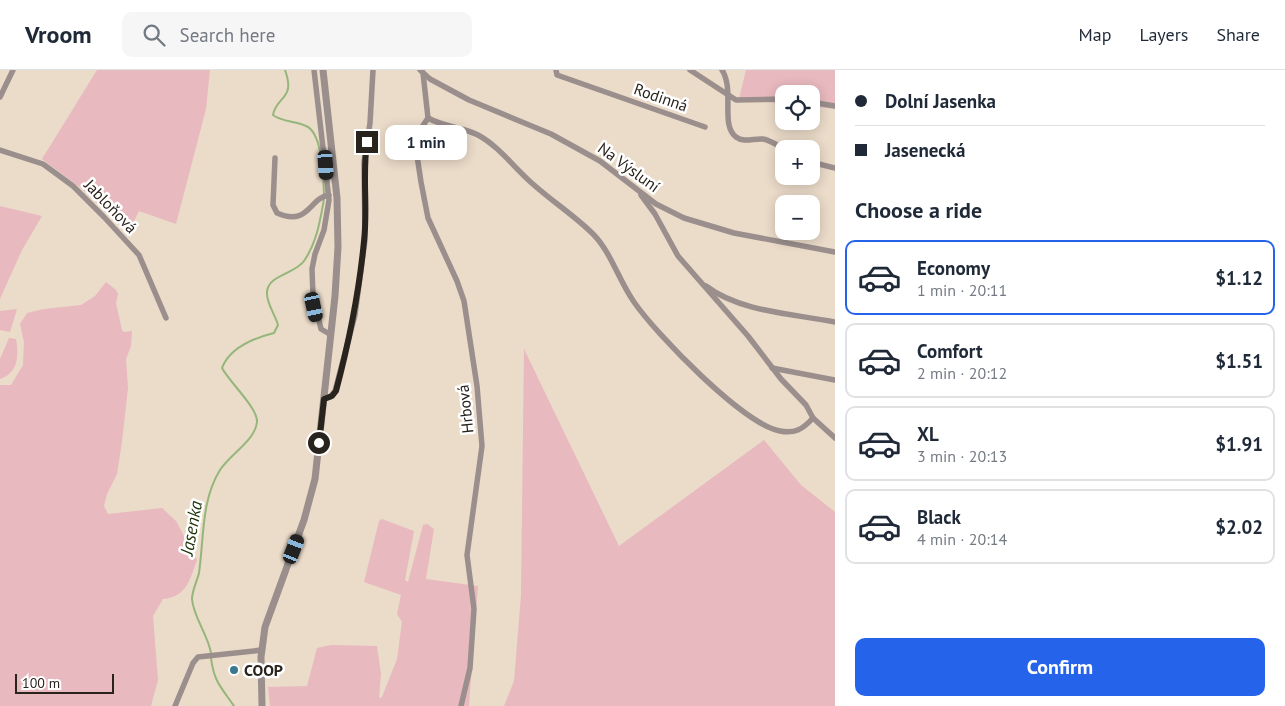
<!DOCTYPE html>
<html lang="en">
<head>
<meta charset="utf-8">
<style>
	body { margin:0; font-family:"PT Sans",sans-serif; background:#f6f6f7; color:#1f2937; height:100vh; display:flex; flex-direction:column; font-size:19px; white-space:nowrap }
	* { box-sizing:border-box; margin:0 }
	p { font-size:16px; color:#747a83 }
	.icon { flex:none; width:28px; height:28px; fill:none; stroke:currentColor; stroke-width:2; stroke-linecap:round; stroke-linejoin:round }
	.map { position:relative; flex:1; overflow:hidden }
	.panel { display:flex; flex-direction:column; background:#fff; width:450px }
	.panel>* { flex:none }
	.top-card { display:grid; align-content:center; height:110px; padding:0 20px; background:#fff }
	.buttons { position:absolute; left:775px; top:15px; display:grid; gap:10px }
	.buttons a { display:grid; place-items:center; width:45px; height:45px; border-radius:10px; background:#fff; box-shadow:0 2px 12px #0003; font-size:25px }
	.scale { position:absolute; left:15px; bottom:12px; width:99px; box-sizing:border-box; padding-left:5px; border:2px solid #29231d; border-top:0; font-size:14px; line-height:18px; white-space:nowrap; color:#29231d; -webkit-text-stroke:4px #fff; paint-order:stroke }
	.end { position:absolute; width:22px; height:22px; margin:-11px; border:6px solid #29231d; background:#fff; box-shadow:0 0 0 2px #fff }
	.from { border-radius:50% }
	.bubble { position:absolute; height:35px; border-radius:10px; background:#fff; box-shadow:0 2px 12px #0003; font-size:16px; font-weight:700; line-height:35px; text-align:center }
	.car { position:absolute; width:15px; height:30px; margin:-15px -8px; border-radius:6px; box-shadow:0 0 4px 1px #0007; background:linear-gradient(#222 24%,#8ab4d8 0 40%,#222 0 76%,#8ab4d8 0 86%,#222 0) }
	.top-card b { display:flex; align-items:center; gap:18px; height:48px; font-size:19px }
	.top-card b+b { border-top:1px solid #e0e1e3 }
	.top-card i { width:12px; height:12px; background:#1f2937 }
	ul { padding:0; list-style:none }
	li { display:flex; align-items:center; gap:15px; height:75px; margin:0 10px 8px; padding:0 10px; border:2px solid #e0e1e3; border-radius:10px }
	li div { flex:1 }
	li b { display:block; font-size:19px }
	li em { font-style:normal; font-weight:700 }
	li.active { border-color:#2563eb }
	li>.icon { width:45px; height:45px; stroke-width:1.5 }
	h2 { padding:0 20px; font-size:22px; line-height:60px }
	.primary-button { display:flex; gap:10px; margin-top:auto; padding:10px 20px }
	.primary-button a { flex:1; height:58px; border-radius:10px; background:#2563eb; color:#fff; font-size:20px; font-weight:700; line-height:58px; text-align:center }
	header { display:flex; align-items:center; gap:30px; box-sizing:border-box; height:70px; padding:0 25px; background:#fff; border-bottom:1px solid #e0e1e3 }
	header strong { font-size:24px }
	nav { display:flex; gap:28px; margin-inline-start:auto; font-size:18px }
	.search { width:350px; height:45px; background:#f6f6f7; display:flex; align-items:center; gap:12px; box-sizing:border-box; padding:0 18px; border-radius:10px; color:#747a83; font-size:19px }
	main { display:flex; flex:1; min-height:0 }
	.map>svg:first-child { display:block }
	.green { fill:#e8b9bf }
	.lines { fill:none; stroke-linecap:round; stroke-linejoin:round }
	.stream { stroke:#95b67a; stroke-width:2 }
	.minor { stroke:#9a8f8c; stroke-width:5.5 }
	.tertiary { stroke:#9a8f8c; stroke-width:7 }
	.route { stroke:#29231d; stroke-width:6 }
	.poi-dot { fill:#3b788f; stroke:#fff; stroke-width:2 }
	.labels { text-anchor:middle; dominant-baseline:central; stroke-width:5; stroke-linejoin:round; paint-order:stroke }
	.street-label { font-size:16px; fill:#29231d; stroke:#fff }
	.poi-label { font-size:16px; font-weight:bold; fill:#29231d; stroke:#fff; text-anchor:start }
	.water-label { font-size:18px; font-style:italic; fill:#1d3206; stroke:#fff }
</style>
</head>
<body>
<header>
<strong>Vroom</strong>
<div class="search"><svg class="icon" aria-label="search" viewBox="0 0 24 24"><circle cx="10" cy="10" r="6"/><path d="M15 15l6 6"/></svg>Search here</div>
<nav><a>Map</a><a>Layers</a><a>Share</a></nav>
</header>
<main>
<div class="map">
<svg width="835" height="636" viewBox="0 0 835 636">
	<rect width="100%" height="100%" fill="#ebdbc9"/>
	<!-- green -->
	<g class="green">
		<polygon points="97,0 210,0 206,39 176,154 139,141 130,159 125,160 81,118 42,89"/>
		<polygon points="746,0 835,0 835,39 811,36 811,24 784,24 784,34 739,29"/>
		<polygon points="0,136 42,146 22,180 0,229"/>
		<path d="M106,212L116,220L118,224L116,233L122,260L124,262L132,261L131,276L126,289L128,318L122,372L117,404L107,424L104,436L108,444L162,438L176,451L197,490C190,509 187,527 163,529L153,546L158,610L151,636H0V315H11L23,295L24,272L20,254L27,243L44,239L81,235L95,226Z"/>
		<polygon points="17,239 10,262 0,260 0,241"/>
		<path d="M9,268L16,269C19,286 18,303 0,309V289Z"/>
		<polygon points="524,279 619,476 764,370 801,415 835,442 835,636 504,636 514,611 521,525"/>
		<polygon points="382,449 414,461 405,510 408,512 423,455 427,454 434,459 426,509 478,516 469,636 270,636 268,617 307,616 317,578 331,575 377,576 381,604 379,628 382,627 397,589 402,552 397,544 401,525 364,512 379,451"/>
	</g>
	<g class="lines">
		<!-- stream -->
		<g class="stream">
			<path d="M285,0C296,30 276,26 273,45C282,52 295,51 306,56C323,63 323,108 324,124"/>
			<path d="M211,583C208,565 193,546 192,529C192,521 197,511 199,503C204,469 201,430 220,400C230,384 255,371 257,352C258,338 230,313 222,298C230,277 254,268 274,263L278,255C275,244 266,233 267,222C268,205 295,204 304,191C317,172 320,151 324,129"/>
			<path d="M211,588C214,612 221,617 234,636"/>
		</g>
		<!-- minor -->
		<g class="minor">
			<polyline points="314,0 329,130 324,160 315,184 312,199 313,225 321,259 331,265"/>
			<polyline points="420,0 430,9 469,30 551,64 600,91 656,134 684,148 734,163 835,182"/>
			<polyline points="556,0 557,5 705,57"/>
			<polyline points="690,0 736,30 784,29"/>
			<path d="M722,0C735,20 720,55 736,67C744,73 754,68 763,69C770,70 777,75 784,79"/>
			<path d="M423,3L428,48C444,57 462,57 478,65C500,77 515,99 534,115C553,132 575,146 593,164C611,182 619,211 634,232C656,264 743,354 780,361C795,364 803,359 813,348"/>
			<polyline points="0,27 13,0"/>
			<polyline points="811,32 835,36"/>
			<polyline points="428,48 422,57 416,79 421,112 428,148 457,211 464,231 477,316 482,376 467,485 474,539 470,598 461,636"/>
			<polyline points="0,80 43,94 73,116 104,147 139,185 166,248"/>
			<path d="M275,88L273,135L277,143C309,157 309,128 329,125"/>
			<polyline points="811,92 835,98"/>
			<polyline points="641,125 655,144 678,186 748,266 781,309 806,335 813,348 835,368"/>
			<path d="M706,216C740,242 794,244 835,252"/>
			<polyline points="772,298 835,310"/>
			<polyline points="324,329 330,327 335,321 355,245 365,170 364,92 370,53 373,0"/>
			<polyline points="175,636 193,593 198,587 262,580"/>
		</g>
		<!-- tertiary -->
		<polyline class="tertiary" points="262,636 261,587 265,557 304,450 315,409 335,226 338,177 337,128 323,0"/>
	</g>
	<g class="lines">
		<!-- route -->
		<path class="route" d="M319,373L324,329L332,326L336,321C349,272 359,223 364,171C368,138 362,105 367,72"/>
	</g>
	<!-- markers -->
	<circle class="poi-dot" cx="234" cy="600" r="5"/>
	<g class="labels">
		<!-- street labels -->
		<g class="street-label">
			<text transform="translate(661 27) rotate(19)">Rodinná</text>
			<text transform="translate(629 97) rotate(36)">Na Výsluní</text>
			<text transform="translate(111 136) rotate(46)">Jabloňová</text>
			<text transform="translate(465 339) rotate(-96)">Hrbová</text>
		</g>
		<!-- poi labels -->
		<g class="poi-label">
			<text x="244" y="600">COOP</text>
		</g>
		<!-- water labels -->
		<g class="water-label">
			<text transform="translate(191 458) rotate(-80)">Jasenka</text>
		</g>
	</g>
</svg>
<div class="buttons">
<a><svg class="icon" aria-label="locate" viewBox="0 0 24 24"><circle cx="12" cy="12" r="6"/><path d="M12 2v4M12 18v4M2 12h4M18 12h4"/></svg></a>
<a>+</a>
<a>−</a>
</div>
<div class="scale">100 m</div>
<i class="end from" style="left:319px;top:373px"></i>
<i class="end" style="left:367px;top:72px"></i>
<div class="bubble" style="left:385px;top:55px;width:82px">1 min</div>
<i class="car" style="left:326px;top:95px;rotate:176deg"></i>
<i class="car" style="left:314px;top:237px;rotate:168deg"></i>
<i class="car" style="left:294px;top:479px;rotate:21deg"></i>
</div>
<section class="panel">
<div class="top-card">
<b><i class="from"></i>Dolní Jasenka</b>
<b><i></i>Jasenecká</b>
</div>
<h2>Choose a ride</h2>
<ul>
<li class="active"><svg class="icon" aria-label="car" viewBox="0 0 24 24"><path d="M5 17H2v-5l4-1 3-4h7l3 4 3 1v5h-3M9 17h6M6 11h13"/><circle cx="7" cy="17" r="2"/><circle cx="17" cy="17" r="2"/></svg><div><b>Economy</b><p>1 min · 20:11</p></div><em>$1.12</em></li>
<li><svg class="icon" aria-label="car" viewBox="0 0 24 24"><path d="M5 17H2v-5l4-1 3-4h7l3 4 3 1v5h-3M9 17h6M6 11h13"/><circle cx="7" cy="17" r="2"/><circle cx="17" cy="17" r="2"/></svg><div><b>Comfort</b><p>2 min · 20:12</p></div><em>$1.51</em></li>
<li><svg class="icon" aria-label="car" viewBox="0 0 24 24"><path d="M5 17H2v-5l4-1 3-4h7l3 4 3 1v5h-3M9 17h6M6 11h13"/><circle cx="7" cy="17" r="2"/><circle cx="17" cy="17" r="2"/></svg><div><b>XL</b><p>3 min · 20:13</p></div><em>$1.91</em></li>
<li><svg class="icon" aria-label="car" viewBox="0 0 24 24"><path d="M5 17H2v-5l4-1 3-4h7l3 4 3 1v5h-3M9 17h6M6 11h13"/><circle cx="7" cy="17" r="2"/><circle cx="17" cy="17" r="2"/></svg><div><b>Black</b><p>4 min · 20:14</p></div><em>$2.02</em></li>
</ul>
<div class="primary-button"><a>Confirm</a></div>
</section>
</main>
</body>
</html>
